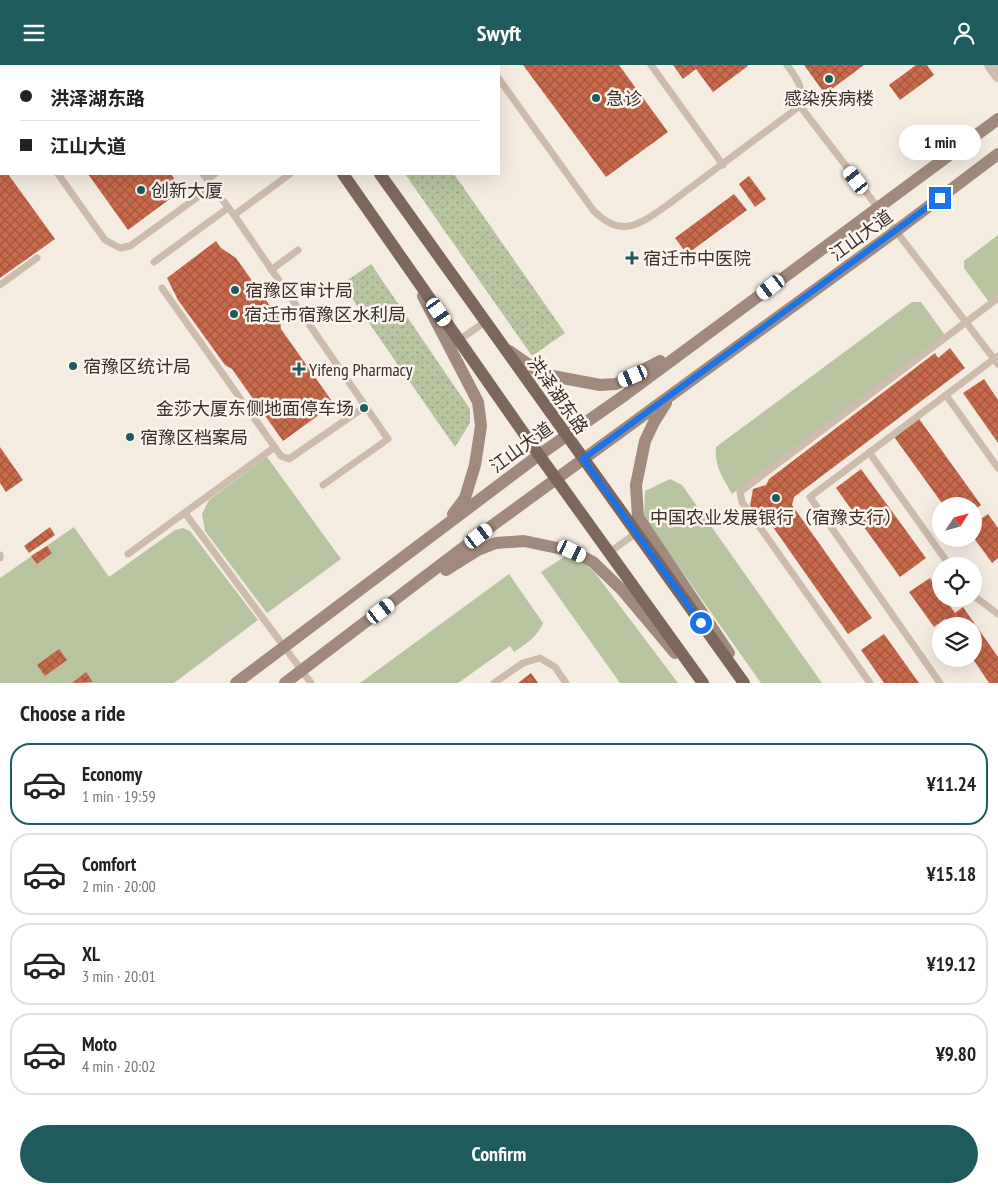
<!DOCTYPE html>
<html lang="en">
<head>
<meta charset="utf-8">
<style>
	body { margin:0; font-family:"PT Sans Narrow","Noto Sans SC",sans-serif; background:#f2f2f2; color:#222; height:100vh; display:flex; flex-direction:column; font-size:19px; white-space:nowrap }
	* { box-sizing:border-box; margin:0 }
	p { font-size:16px; color:#767676 }
	.icon { flex:none; width:28px; height:28px; fill:none; stroke:currentColor; stroke-width:2; stroke-linecap:round; stroke-linejoin:round }
	.map { position:relative; height:618px; overflow:hidden }
	.sheet { display:flex; flex-direction:column; background:#fff; flex:1 }
	.sheet>* { flex:none }
	.guide { position:absolute; left:0px; top:0px; width:500px; height:110px; box-shadow:0 5px 20px #0002; display:grid; align-content:center; height:110px; padding:0 20px; background:#fff }
	.needle { width:32px; rotate:54deg }
	.fabs { position:absolute; left:932px; top:432px; display:grid; gap:10px }
	.fabs a { display:grid; place-items:center; width:50px; height:50px; border-radius:50%; background:#fff; box-shadow:0 5px 20px #0002; font-size:25px }
	.end { position:absolute; width:22px; height:22px; margin:-11px; border:6px solid #1a73e8; background:#fff; box-shadow:0 0 0 2px #fff }
	.from { border-radius:50% }
	.bubble { position:absolute; height:35px; border-radius:18px; background:#fff; box-shadow:0 5px 20px #0002; font-size:16px; font-weight:700; line-height:35px; text-align:center }
	.car { position:absolute; width:15px; height:30px; margin:-15px -8px; border-radius:6px; box-shadow:0 0 4px 1px #0007; background:linear-gradient(#fff 24%,#345 0 40%,#fff 0 76%,#345 0 86%,#fff 0) }
	.guide b { display:flex; align-items:center; gap:18px; height:48px; font-size:19px }
	.guide b+b { border-top:1px solid #e0e0e0 }
	.guide i { width:12px; height:12px; background:#222 }
	ul { padding:0; list-style:none }
	li { display:flex; align-items:center; gap:15px; height:82px; margin:0 10px 8px; padding:0 10px; border:2px solid #e0e0e0; border-radius:20px }
	li div { flex:1 }
	li b { display:block; font-size:19px }
	li em { font-style:normal; font-weight:700 }
	li.selected { border-color:#1f5a5e }
	li>.icon { width:45px; height:45px; stroke-width:1.5 }
	h2 { padding:0 20px; font-size:22px; line-height:60px }
	.cta { display:flex; gap:10px; margin-top:auto; padding:10px 20px }
	.cta a { flex:1; height:58px; border-radius:30px; background:#1f5a5e; color:#fff; font-size:20px; font-weight:700; line-height:58px; text-align:center }
	header { display:flex; justify-content:space-between; align-items:center; height:65px; padding:0 20px; background:#1f5a5e; color:#fff; font-size:22px; font-weight:700 }
	.map>svg:first-child { display:block }
	.green { fill:#b8c4a0 }
	.park { fill:url(#park-dots) }
	.building { fill:url(#building-cross-hatch) }
	.lines { fill:none; stroke-linecap:round; stroke-linejoin:round }
	.service { stroke:#cdbbac; stroke-width:7 }
	.minor { stroke:#cdbbac; stroke-width:12 }
	.secondary { stroke:#a18a7d; stroke-width:12 }
	.primary { stroke:#7d675c; stroke-width:12 }
	.route { stroke:#1a73e8; stroke-width:6 }
	.poi-dot { fill:#1f5a5e; stroke:#fbf5ee; stroke-width:2 }
	.labels { text-anchor:middle; dominant-baseline:central; stroke-width:5; stroke-linejoin:round; paint-order:stroke }
	.poi-label { font-size:18px; fill:#3b302b; stroke:#fbf5ee; text-anchor:start }
	.street-label { font-size:18px; fill:#3b302b; stroke:#fbf5ee }
</style>
</head>
<body>
<header><svg class="icon" aria-label="menu" viewBox="0 0 24 24"><path d="M4 6h16M4 12h16M4 18h16"/></svg>Swyft<svg class="icon" aria-label="person" viewBox="0 0 24 24"><circle cx="12" cy="8" r="4"/><path d="M4 21q1-7 8-7t8 7"/></svg></header>
<div class="map">
<svg width="998" height="618" viewBox="0 0 998 618">
	<defs>
		<pattern id="park-dots" width="8" height="8" patternUnits="userSpaceOnUse" patternTransform="scale(1.25)"><rect width="8" height="8" fill="#b8c4a0"/><path d="M2 2h.1M6 6h.1" fill="none" stroke="#97a083" stroke-width="1.8" stroke-linecap="round"/></pattern>
		<pattern id="building-cross-hatch" width="8" height="8" patternUnits="userSpaceOnUse" patternTransform="scale(1.25)"><rect width="8" height="8" fill="#c8694b"/><path d="M0 0l8 8M0 8l8-8" fill="none" stroke="#a4573f"/></pattern>
	</defs>
	<rect width="100%" height="100%" fill="#f4ebe1"/>
	<!-- green -->
	<g class="green">
		<polygon points="998,170 998,230 989,237 964,203 964,196"/>
		<path d="M912,237H921L945,270L732,429C723,413 714,401 716,382Z"/>
		<polygon points="267,392 341,494 267,548 205,466 202,449 209,435"/>
		<polygon points="670,414 682,420 822,618 761,618 644,453 645,426"/>
		<polygon points="74,462 109,512 175,465 183,463 190,466 258,555 174,618 0,618 0,513"/>
		<path d="M564,492C578,493 585,498 595,508L678,618H620L541,507Z"/>
		<path d="M509,509L543,558C537,572 526,579 514,587L510,581L458,618H360Z"/>
	</g>
	<!-- park -->
	<g class="park">
		<polygon points="405,109 454,109 565,268 532,291"/>
		<polygon points="371,199 470,344 470,358 455,382 342,219"/>
	</g>
	<!-- building -->
	<g class="building">
		<polygon points="523,0 619,0 668,67 606,112"/>
		<polygon points="673,0 747,0 748,1 713,27 696,4 683,14"/>
		<polygon points="804,0 864,0 825,29"/>
		<polygon points="916,0 927,0 934,10 900,35 889,20"/>
		<polygon points="0,109 8,109 55,174 0,213"/>
		<polygon points="88,109 171,109 182,125 128,165"/>
		<polygon points="749,111 766,134 755,142 739,119"/>
		<polygon points="734,129 747,145 687,189 675,173"/>
		<polygon points="216,176 221,183 236,193 280,255 281,264 334,339 283,376 232,304 225,300 178,235 167,213"/>
		<polygon points="950,283 965,303 794,432 792,440 872,553 848,569 766,452 750,441 753,424 766,420 769,414 935,288 938,293"/>
		<polygon points="984,314 998,335 998,378 963,328"/>
		<polygon points="917,351 981,440 974,445 974,441 944,441 892,369"/>
		<polygon points="0,382 23,415 6,427 0,418"/>
		<polygon points="861,404 926,493 900,512 836,423"/>
		<polygon points="988,449 998,463 998,493 992,498 974,473 974,459"/>
		<polygon points="50,462 55,470 29,488 24,481"/>
		<polygon points="47,481 52,488 37,499 31,491"/>
		<polygon points="930,513 941,529 941,534 945,534 955,548 963,542 998,592 998,618 989,618 973,594 974,561 950,561 945,554 934,562 909,527"/>
		<polygon points="884,569 919,618 884,618 861,585"/>
		<polygon points="59,584 67,595 45,611 37,600"/>
		<polygon points="86,607 93,617 72,618"/>
		<polygon points="531,608 538,618 518,618"/>
	</g>
	<g class="lines">
		<!-- service -->
		<g class="service">
			<polyline points="125,0 126,1"/>
			<polyline points="488,0 489,1"/>
			<polyline points="651,0 723,100"/>
			<polyline points="318,1 320,0"/>
			<path d="M499,14L593,145C620,173 638,161 666,141L800,41C805,25 797,13 787,0"/>
			<polyline points="0,28 1,30"/>
			<polyline points="800,41 998,299"/>
			<polyline points="0,47 1,46"/>
			<polyline points="58,109 105,175 120,183 130,181 213,121"/>
			<polyline points="203,109 234,150 290,109"/>
			<polyline points="207,114 215,109"/>
			<polyline points="234,150 388,374 323,420"/>
			<polyline points="154,197 228,143"/>
			<polyline points="271,205 298,185"/>
			<polyline points="0,220 37,193"/>
			<polyline points="162,223 281,391 289,394 366,341"/>
			<polyline points="459,275 485,257"/>
			<polyline points="946,330 998,403"/>
			<polyline points="869,387 950,501"/>
			<polyline points="185,448 311,618"/>
			<polyline points="610,487 636,468"/>
			<polyline points="128,489 275,382"/>
			<polyline points="0,490 0,493"/>
			<polyline points="974,531 998,549"/>
			<polyline points="494,618 523,598 540,593 555,602 566,618"/>
			<polyline points="870,618 742,437 740,427 998,233"/>
			<polyline points="940,618 810,432 998,291"/>
		</g>
		<!-- minor -->
		<polyline class="minor" points="990,0 998,11"/>
		<!-- secondary -->
		<g class="secondary">
			<polyline points="423,231 478,337 481,361 475,400 465,433 453,449"/>
			<polyline points="509,286 542,309 600,320 616,319 660,296"/>
			<polyline points="666,338 654,357 645,376 636,420 638,452 729,588"/>
			<polyline points="446,505 478,485 496,478 524,476 572,486 593,497 622,525 675,588"/>
			<polyline points="236,618 539,390 625,330 998,54"/>
			<polyline points="285,618 493,460 896,166 998,89"/>
		</g>
		<!-- primary -->
		<g class="primary">
			<polyline points="267,0 268,1"/>
			<polyline points="303,0 304,1"/>
			<polyline points="343,109 539,390 703,618"/>
			<polyline points="380,109 744,618"/>
		</g>
	</g>
	<g class="lines">
		<!-- route -->
		<polyline class="route" points="701,558 583,394 940,133"/>
	</g>
	<!-- markers -->
	<g class="poi-dot">
		<circle cx="829" cy="14" r="5"/>
		<circle cx="596" cy="33" r="5"/>
		<circle cx="141" cy="125" r="5"/>
		<path d="M629.5 185.5h5v5h5v5h-5v5h-5v-5h-5v-5h5z"/>
		<circle cx="235" cy="225" r="5"/>
		<circle cx="234" cy="249" r="5"/>
		<circle cx="73" cy="301" r="5"/>
		<path d="M296.5 296.5h5v5h5v5h-5v5h-5v-5h-5v-5h5z"/>
		<circle cx="364" cy="343" r="5"/>
		<circle cx="130" cy="372" r="5"/>
		<circle cx="776" cy="433" r="5"/>
	</g>
	<g class="labels">
		<!-- poi labels -->
		<g class="poi-label">
			<text x="606" y="33">急诊</text>
			<text x="829" y="33" text-anchor="middle">感染疾病楼</text>
			<text x="151" y="125">创新大厦</text>
			<text x="643" y="193">宿迁市中医院</text>
			<text x="245" y="225">宿豫区审计局</text>
			<text x="244" y="249">宿迁市宿豫区水利局</text>
			<text x="83" y="301">宿豫区统计局</text>
			<text x="309" y="304">Yifeng Pharmacy</text>
			<text x="354" y="343" text-anchor="end">金莎大厦东侧地面停车场</text>
			<text x="140" y="372">宿豫区档案局</text>
			<text x="776" y="452" text-anchor="middle">中国农业发展银行（宿豫支行）</text>
		</g>
		<!-- street labels -->
		<g class="street-label">
			<text transform="translate(861 170) rotate(-36)">江山大道</text>
			<text transform="translate(558 330) rotate(55)">洪泽湖东路</text>
			<text transform="translate(521 382) rotate(-36)">江山大道</text>
		</g>
	</g>
</svg>
<div class="fabs">
<a><svg class="needle" viewBox="-14 -14 28 28"><path d="M0-13l5 13h-10z" fill="#e53935"/><path d="M0 13l5-13h-10z" fill="#767676"/></svg></a>
<a><svg class="icon" aria-label="locate" viewBox="0 0 24 24"><circle cx="12" cy="12" r="6"/><path d="M12 2v4M12 18v4M2 12h4M18 12h4"/></svg></a>
<a><svg class="icon" aria-label="layers" viewBox="0 0 24 24"><path d="M12 4l9 5-9 5-9-5zM3 14l9 5 9-5"/></svg></a>
</div>
<i class="end from" style="left:701px;top:558px"></i>
<i class="end" style="left:940px;top:133px"></i>
<div class="bubble" style="left:899px;top:60px;width:82px">1 min</div>
<i class="car" style="left:856px;top:115px;rotate:323deg"></i>
<i class="car" style="left:771px;top:222px;rotate:233deg"></i>
<i class="car" style="left:439px;top:247px;rotate:145deg"></i>
<i class="car" style="left:633px;top:311px;rotate:247deg"></i>
<i class="car" style="left:479px;top:471px;rotate:53deg"></i>
<i class="car" style="left:572px;top:486px;rotate:116deg"></i>
<i class="car" style="left:381px;top:546px;rotate:53deg"></i>
<div class="guide">
<b><i class="from"></i>洪泽湖东路</b>
<b><i></i>江山大道</b>
</div>
</div>
<section class="sheet">
<h2>Choose a ride</h2>
<ul>
<li class="selected"><svg class="icon" aria-label="car" viewBox="0 0 24 24"><path d="M5 17H2v-5l4-1 3-4h7l3 4 3 1v5h-3M9 17h6M6 11h13"/><circle cx="7" cy="17" r="2"/><circle cx="17" cy="17" r="2"/></svg><div><b>Economy</b><p>1 min · 19:59</p></div><em>¥11.24</em></li>
<li><svg class="icon" aria-label="car" viewBox="0 0 24 24"><path d="M5 17H2v-5l4-1 3-4h7l3 4 3 1v5h-3M9 17h6M6 11h13"/><circle cx="7" cy="17" r="2"/><circle cx="17" cy="17" r="2"/></svg><div><b>Comfort</b><p>2 min · 20:00</p></div><em>¥15.18</em></li>
<li><svg class="icon" aria-label="car" viewBox="0 0 24 24"><path d="M5 17H2v-5l4-1 3-4h7l3 4 3 1v5h-3M9 17h6M6 11h13"/><circle cx="7" cy="17" r="2"/><circle cx="17" cy="17" r="2"/></svg><div><b>XL</b><p>3 min · 20:01</p></div><em>¥19.12</em></li>
<li><svg class="icon" aria-label="car" viewBox="0 0 24 24"><path d="M5 17H2v-5l4-1 3-4h7l3 4 3 1v5h-3M9 17h6M6 11h13"/><circle cx="7" cy="17" r="2"/><circle cx="17" cy="17" r="2"/></svg><div><b>Moto</b><p>4 min · 20:02</p></div><em>¥9.80</em></li>
</ul>
<div class="cta"><a>Confirm</a></div>
</section>
</body>
</html>
